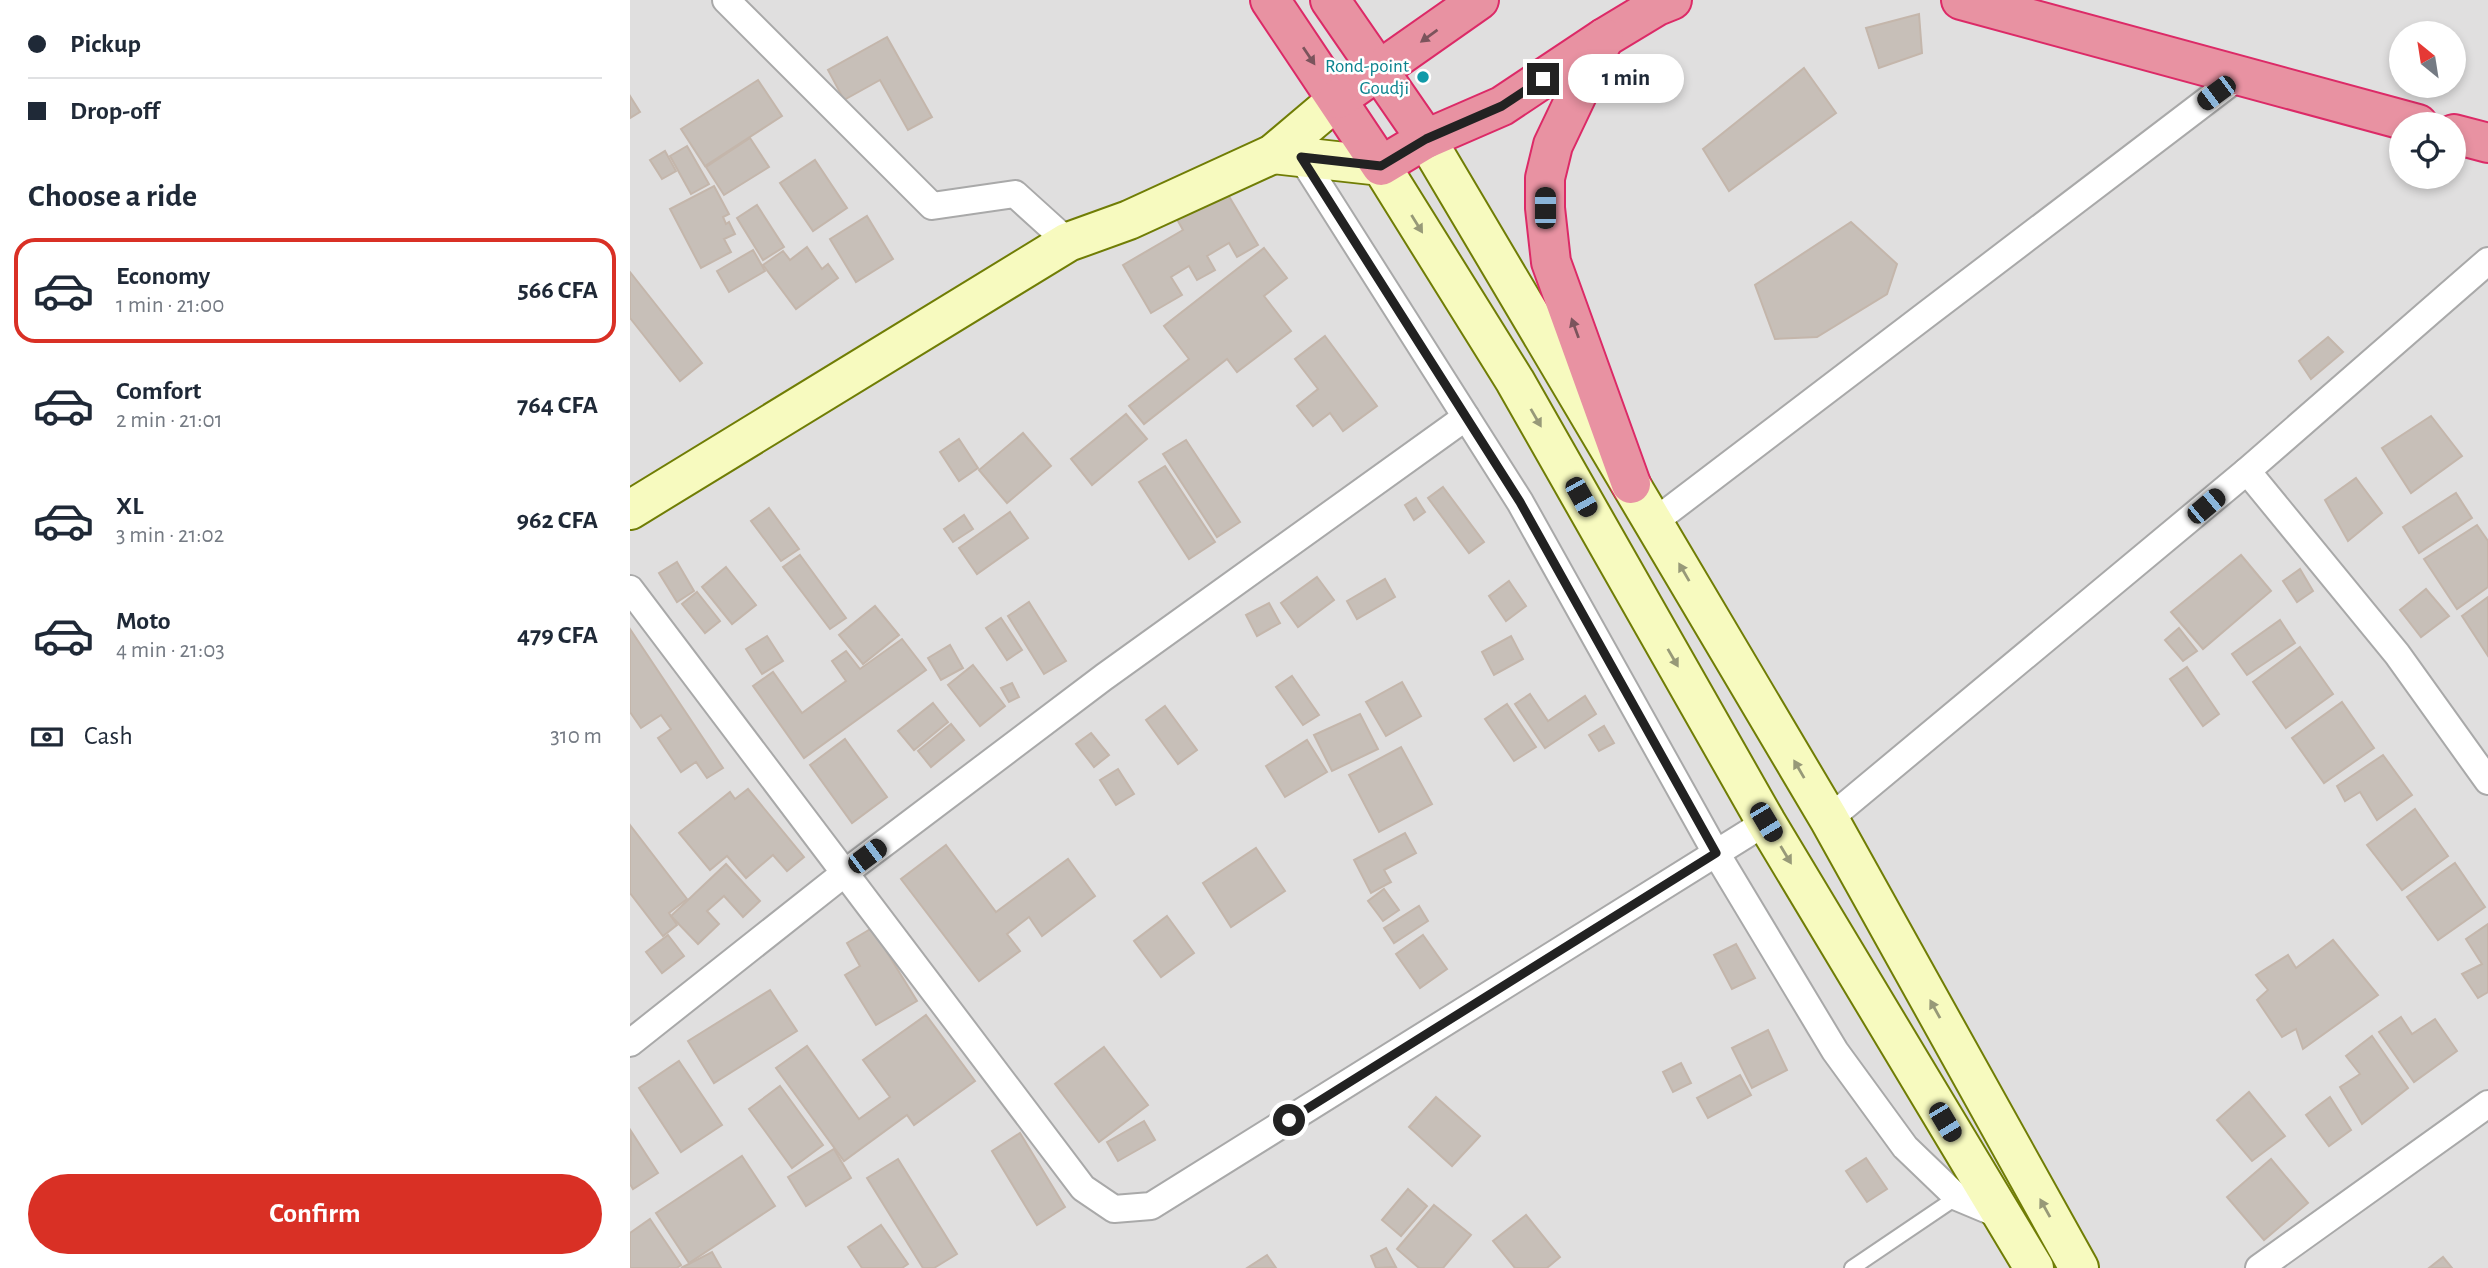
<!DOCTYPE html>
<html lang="en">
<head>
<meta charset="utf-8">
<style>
	body { margin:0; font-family:"Alegreya Sans",sans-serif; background:#f6f6f7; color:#1f2937; height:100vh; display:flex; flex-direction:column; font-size:26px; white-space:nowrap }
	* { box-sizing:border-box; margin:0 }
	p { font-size:23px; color:#747a83 }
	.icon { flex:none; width:38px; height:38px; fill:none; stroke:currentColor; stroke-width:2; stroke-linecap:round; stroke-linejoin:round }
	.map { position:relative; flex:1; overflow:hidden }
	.side { display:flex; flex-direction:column; background:#fff; width:630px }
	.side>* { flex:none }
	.hud { display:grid; align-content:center; height:154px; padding:0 28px; background:#fff }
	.needle { width:46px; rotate:330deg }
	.controls { position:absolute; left:1759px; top:21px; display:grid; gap:14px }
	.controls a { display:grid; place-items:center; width:77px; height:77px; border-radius:50%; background:#fff; box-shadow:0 4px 10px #0003; font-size:35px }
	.end { position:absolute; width:32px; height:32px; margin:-16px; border:9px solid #222; background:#fff; box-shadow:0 0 0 4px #fff }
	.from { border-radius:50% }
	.bubble { position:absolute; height:49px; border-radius:24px; background:#fff; box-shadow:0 4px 10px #0003; font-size:23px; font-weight:700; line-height:49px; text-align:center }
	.car { position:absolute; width:21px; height:42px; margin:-21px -10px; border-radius:9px; box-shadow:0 0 5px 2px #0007; background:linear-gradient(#222 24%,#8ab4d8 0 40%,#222 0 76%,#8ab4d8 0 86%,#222 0) }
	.hud b { display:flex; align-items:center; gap:24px; height:66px; font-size:26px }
	.hud b+b { border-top:2px solid #e0e1e3 }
	.hud i { width:18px; height:18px; background:#1f2937 }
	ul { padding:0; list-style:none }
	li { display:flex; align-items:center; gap:21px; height:105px; margin:0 14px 10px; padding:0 14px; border:4px solid transparent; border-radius:21px }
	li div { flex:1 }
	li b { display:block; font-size:26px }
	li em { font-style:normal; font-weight:700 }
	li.current { border-color:#d93025 }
	li>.icon { width:63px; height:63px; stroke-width:1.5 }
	h2 { padding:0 28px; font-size:32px; line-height:84px }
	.pay { display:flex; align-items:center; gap:18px; height:77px; padding:0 28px; font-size:26px }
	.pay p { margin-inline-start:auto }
	.action { display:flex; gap:14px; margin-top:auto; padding:14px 28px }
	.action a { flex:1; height:80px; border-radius:42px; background:#d93025; color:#fff; font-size:28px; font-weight:700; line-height:80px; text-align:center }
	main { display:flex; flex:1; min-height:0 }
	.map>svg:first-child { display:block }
	.residential { fill:#e0dfdf; fill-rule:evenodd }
	.building { fill:#c7bfb8; stroke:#c4b6ab; stroke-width:2 }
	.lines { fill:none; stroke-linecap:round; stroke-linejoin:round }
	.lane-casing { stroke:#a9a9a9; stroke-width:18 }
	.street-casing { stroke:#a9a9a9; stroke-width:30 }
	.secondary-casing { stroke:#707d05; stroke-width:42 }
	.highway-casing { stroke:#dc2a67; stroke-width:42 }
	.lane { stroke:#fff; stroke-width:14 }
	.street { stroke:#fff; stroke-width:26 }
	.secondary { stroke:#f7fabf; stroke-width:38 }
	.highway { stroke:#e892a2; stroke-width:38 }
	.oneway { fill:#7b545c }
	.oneway2 { fill:#979978 }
	.route { stroke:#222; stroke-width:9 }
	.culture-dot { fill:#0f9aa8; stroke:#fff; stroke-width:2.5 }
	.labels { text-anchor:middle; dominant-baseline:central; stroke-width:5; stroke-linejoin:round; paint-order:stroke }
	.culture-label { font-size:19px; fill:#0d838f; stroke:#fff; text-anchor:end }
</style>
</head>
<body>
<main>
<section class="side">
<div class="hud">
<b><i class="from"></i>Pickup</b>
<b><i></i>Drop-off</b>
</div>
<h2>Choose a ride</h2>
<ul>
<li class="current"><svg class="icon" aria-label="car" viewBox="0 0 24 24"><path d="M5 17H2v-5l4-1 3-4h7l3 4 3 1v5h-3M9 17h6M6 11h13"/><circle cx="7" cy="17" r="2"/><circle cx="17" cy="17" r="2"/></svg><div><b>Economy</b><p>1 min · 21:00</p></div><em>566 CFA</em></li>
<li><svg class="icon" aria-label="car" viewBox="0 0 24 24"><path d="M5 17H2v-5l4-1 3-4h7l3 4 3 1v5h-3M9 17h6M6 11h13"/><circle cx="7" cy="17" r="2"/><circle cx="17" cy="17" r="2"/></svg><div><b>Comfort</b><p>2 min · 21:01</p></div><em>764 CFA</em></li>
<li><svg class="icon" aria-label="car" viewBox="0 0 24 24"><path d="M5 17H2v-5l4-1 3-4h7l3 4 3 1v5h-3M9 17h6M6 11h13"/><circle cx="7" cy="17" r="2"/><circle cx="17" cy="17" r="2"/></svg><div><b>XL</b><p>3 min · 21:02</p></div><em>962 CFA</em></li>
<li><svg class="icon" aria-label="car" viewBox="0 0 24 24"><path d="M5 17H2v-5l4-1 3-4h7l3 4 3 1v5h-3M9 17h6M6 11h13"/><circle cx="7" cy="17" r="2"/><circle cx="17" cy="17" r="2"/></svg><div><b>Moto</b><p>4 min · 21:03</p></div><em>479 CFA</em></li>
</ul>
<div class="pay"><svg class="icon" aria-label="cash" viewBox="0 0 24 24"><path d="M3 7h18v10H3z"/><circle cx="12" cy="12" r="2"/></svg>Cash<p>310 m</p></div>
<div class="action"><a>Confirm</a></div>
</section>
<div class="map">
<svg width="1858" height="1268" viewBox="0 0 1858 1268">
	<rect width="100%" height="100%" fill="#f2efe9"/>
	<!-- residential -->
	<path class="residential" d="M0,0H1858V1268H0ZM1771,33H1824V86H1771ZM1771,124H1824V177H1771Z"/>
	<!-- building -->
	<g class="building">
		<polygon points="1289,14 1292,53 1249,68 1236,28"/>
		<polygon points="257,37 302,117 278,130 250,80 214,100 198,70"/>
		<polygon points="1174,68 1206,113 1099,191 1073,149"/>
		<polygon points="128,80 152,116 75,166 51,129"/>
		<polygon points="0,96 10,112 0,118"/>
		<polygon points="120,138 139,167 94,195 76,167"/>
		<polygon points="57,146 79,184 61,194 40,156"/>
		<polygon points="35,151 46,171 32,179 20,160"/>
		<polygon points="185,160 217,208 183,231 150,183"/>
		<polygon points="591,183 628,245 607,257 599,243 577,256 585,270 567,280 559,266 541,277 552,295 521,313 493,265 553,230 543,212"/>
		<polygon points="84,186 99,214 93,217 96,224 99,222 105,234 94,239 101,252 71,268 40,209"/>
		<polygon points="127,205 154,247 133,260 107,218"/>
		<polygon points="237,216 263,259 226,282 200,239"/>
		<polygon points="1221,222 1267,264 1257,294 1187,337 1145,339 1125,285"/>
		<polygon points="177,247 192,269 198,264 208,278 166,309 133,265 153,251 160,260"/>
		<polygon points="634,248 657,278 634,296 661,331 607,372 597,359 514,424 499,406 559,359 534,326"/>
		<polygon points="123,250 135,271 99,292 87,271"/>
		<polygon points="0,272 72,363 50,381 0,318"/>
		<polygon points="695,336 747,406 713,431 700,413 683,426 667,406 688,389 665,359"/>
		<polygon points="1698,337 1713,352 1681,379 1669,361"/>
		<polygon points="496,414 517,439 462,485 441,459"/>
		<polygon points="1801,416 1832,456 1781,493 1752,448"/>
		<polygon points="393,433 421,466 377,503 349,470"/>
		<polygon points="329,439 348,468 329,481 310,452"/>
		<polygon points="556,440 610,522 587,537 533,454"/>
		<polygon points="535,466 585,542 559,559 509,482"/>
		<polygon points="1726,478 1752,513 1718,541 1695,500"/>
		<polygon points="813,487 854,542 839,553 798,498"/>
		<polygon points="1826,493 1842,518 1789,553 1773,527"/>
		<polygon points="786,498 795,512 784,520 775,505"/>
		<polygon points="139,508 169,549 151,561 121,521"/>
		<polygon points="380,512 398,538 347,574 329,548"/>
		<polygon points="334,515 343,529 323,542 314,529"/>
		<polygon points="1847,525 1858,541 1858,587 1827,609 1794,559"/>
		<polygon points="170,555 216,618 200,629 153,567"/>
		<polygon points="1611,555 1641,591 1573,649 1541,612"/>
		<polygon points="47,562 64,591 47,602 29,573"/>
		<polygon points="96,567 126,605 102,624 72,587"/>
		<polygon points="1670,569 1683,591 1667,602 1653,581"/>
		<polygon points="687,577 704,600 668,627 651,603"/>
		<polygon points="755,579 765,597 727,619 717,601"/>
		<polygon points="879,581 896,606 876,621 859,596"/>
		<polygon points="1796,589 1819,616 1791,637 1770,610"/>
		<polygon points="67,592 90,621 75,633 52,604"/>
		<polygon points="1858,597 1858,656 1832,616"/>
		<polygon points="399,602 436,661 414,674 378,616"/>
		<polygon points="639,603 650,623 627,636 616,615"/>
		<polygon points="245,606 269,635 233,664 209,635"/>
		<polygon points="371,618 392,650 377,660 356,628"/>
		<polygon points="1650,620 1665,643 1617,675 1602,654"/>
		<polygon points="1549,628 1567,651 1553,661 1535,640"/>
		<polygon points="0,629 93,768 77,778 66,762 51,772 28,738 41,729 31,715 11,728 0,712"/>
		<polygon points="137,636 153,661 132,674 116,649"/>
		<polygon points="881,636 893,659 864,675 852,652"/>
		<polygon points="272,639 296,670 174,758 123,686 143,672 172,713 216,681 202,661 216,651 230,669"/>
		<polygon points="320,645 333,668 311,680 298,658"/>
		<polygon points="1670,647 1703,694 1656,728 1623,682"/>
		<polygon points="343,665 375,706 350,726 318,685"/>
		<polygon points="1557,667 1589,714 1573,726 1540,679"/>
		<polygon points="662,676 689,715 673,725 646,687"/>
		<polygon points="772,682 791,716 756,736 736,702"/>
		<polygon points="382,683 389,697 379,702 371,688"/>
		<polygon points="900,694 918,721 955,696 966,714 915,748 885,704"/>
		<polygon points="1712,702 1744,748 1694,783 1662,738"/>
		<polygon points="303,703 318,722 284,750 268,731"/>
		<polygon points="877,704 906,747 884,761 855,719"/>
		<polygon points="535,706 567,750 548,764 516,720"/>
		<polygon points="730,714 748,749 702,771 684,735"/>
		<polygon points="321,724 334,740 301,767 288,751"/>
		<polygon points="974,726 984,743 969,751 959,735"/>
		<polygon points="461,733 479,755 464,767 446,744"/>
		<polygon points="215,739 257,797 222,823 180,765"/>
		<polygon points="677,740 697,772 655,797 636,766"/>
		<polygon points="771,747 802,804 749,832 719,775"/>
		<polygon points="1753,755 1782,795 1747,820 1730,792 1715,801 1707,786"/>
		<polygon points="488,769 504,794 486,805 470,780"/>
		<polygon points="118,789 174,857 157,871 143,855 116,878 97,856 80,870 49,833 100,792 105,799"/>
		<polygon points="1785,809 1818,856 1772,890 1737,845"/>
		<polygon points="0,825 57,899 39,913 47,925 33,936 0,893"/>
		<polygon points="775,833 786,853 754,870 761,882 741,893 724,860"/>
		<polygon points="316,845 366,912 438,859 465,896 412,936 399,917 377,934 390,951 349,981 271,879"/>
		<polygon points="626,848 655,891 601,927 573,883"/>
		<polygon points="1825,863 1855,907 1808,940 1777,897"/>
		<polygon points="96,864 130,901 113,917 94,896 77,911 89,924 68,944 41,916"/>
		<polygon points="754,889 769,910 753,921 738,901"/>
		<polygon points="789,906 798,921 764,943 754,928"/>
		<polygon points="537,916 564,953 531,977 504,941"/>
		<polygon points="1858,924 1858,992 1848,998 1832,974 1852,964 1836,939"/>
		<polygon points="242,928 287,1001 246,1025 215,975 230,966 217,943"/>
		<polygon points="38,935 54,956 32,973 16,952"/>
		<polygon points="793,935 817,969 790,988 766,954"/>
		<polygon points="1703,940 1748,995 1673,1049 1666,1029 1652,1037 1627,1000 1638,990 1626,975 1658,955 1666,968"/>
		<polygon points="1106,944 1125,978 1102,989 1084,955"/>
		<polygon points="140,990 167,1031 84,1083 58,1041"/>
		<polygon points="296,1015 345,1081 284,1125 277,1115 214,1161 146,1068 177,1046 229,1119 260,1097 233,1060"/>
		<polygon points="1771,1017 1782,1034 1805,1019 1827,1051 1784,1082 1749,1032"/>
		<polygon points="1138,1030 1157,1070 1122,1088 1102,1048"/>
		<polygon points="1742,1036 1778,1088 1732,1124 1710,1087 1730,1074 1716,1056"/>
		<polygon points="474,1047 518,1105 469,1142 425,1084"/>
		<polygon points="49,1061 92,1125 51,1152 9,1088"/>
		<polygon points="1051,1063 1061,1083 1043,1092 1033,1072"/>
		<polygon points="1110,1075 1121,1095 1078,1118 1067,1098"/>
		<polygon points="150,1086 193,1145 162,1168 119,1109"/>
		<polygon points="1619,1092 1655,1136 1622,1161 1587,1120"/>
		<polygon points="806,1097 850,1136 822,1166 779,1127"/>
		<polygon points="1700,1097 1721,1130 1699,1146 1676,1115"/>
		<polygon points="514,1121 525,1140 488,1161 477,1142"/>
		<polygon points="1,1131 28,1173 3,1189 0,1184"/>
		<polygon points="390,1133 435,1207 407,1225 362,1151"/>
		<polygon points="204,1149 221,1178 176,1206 158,1177"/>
		<polygon points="112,1156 145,1206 59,1263 26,1213"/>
		<polygon points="1236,1158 1257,1189 1237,1202 1216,1171"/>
		<polygon points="268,1159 327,1254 304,1268 293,1268 237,1178"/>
		<polygon points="1641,1159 1678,1203 1634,1240 1597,1197"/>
		<polygon points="778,1189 797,1206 771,1236 752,1220"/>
		<polygon points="804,1205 841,1235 813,1268 789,1268 767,1249"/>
		<polygon points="896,1215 930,1257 917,1268 885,1268 863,1241"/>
		<polygon points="20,1219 51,1265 47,1268 0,1268 0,1233"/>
		<polygon points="251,1225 278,1264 272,1268 232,1268 218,1247"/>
		<polygon points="756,1248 766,1267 746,1268 741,1256"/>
		<polygon points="82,1252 91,1268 51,1268"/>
		<polygon points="637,1255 646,1268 617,1268"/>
		<polygon points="1813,1257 1822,1268 1799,1268"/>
	</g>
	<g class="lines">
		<defs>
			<polyline id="lane" points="1222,1268 1327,1197"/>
			<g id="street">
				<polyline points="96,0 302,206 385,194 438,242"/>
				<polyline points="671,157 890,502 1086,853 1205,1051 1275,1147 1327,1197 1370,1215"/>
				<polyline points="1617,471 1767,654 1858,781"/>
				<polyline points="1024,522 1608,77"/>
				<polyline points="0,589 453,1188 484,1209 521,1206 1136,822"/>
				<polyline points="1199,819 1617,471 1858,261"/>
				<polyline points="0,1043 216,872 474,677 836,417"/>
				<polyline points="1629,1268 1858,1104"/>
			</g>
			<g id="secondary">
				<polyline points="796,139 1199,819 1449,1268"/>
				<polyline points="643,154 751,166 885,381 1136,822 1404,1268"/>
				<polyline points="0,510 438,242 499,220 643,154 708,99"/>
			</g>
			<g id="highway">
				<polyline points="640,0 751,166 796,139 872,106 974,38 1027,6 1042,0"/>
				<polyline points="700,0 796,139"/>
				<polyline points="1331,0 1788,124"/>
				<polyline points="974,38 923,145 915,178 915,208 921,262 1001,484"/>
				<polyline points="708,99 849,0"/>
				<polyline points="1824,134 1858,143"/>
			</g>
		</defs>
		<!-- lane casing -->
		<use href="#lane" class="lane-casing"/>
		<!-- street casing -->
		<use href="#street" class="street-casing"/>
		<!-- secondary casing -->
		<use href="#secondary" class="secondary-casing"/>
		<!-- highway casing -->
		<use href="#highway" class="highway-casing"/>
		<!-- lane -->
		<use href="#lane" class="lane"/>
		<!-- street -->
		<use href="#street" class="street"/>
		<!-- secondary -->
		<use href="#secondary" class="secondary"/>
		<!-- highway -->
		<use href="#highway" class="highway"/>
	</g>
	<!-- one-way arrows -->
	<defs><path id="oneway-solid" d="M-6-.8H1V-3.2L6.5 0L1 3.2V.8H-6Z" transform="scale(1.75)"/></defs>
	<g class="oneway">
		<use href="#oneway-solid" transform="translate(799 36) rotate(144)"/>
		<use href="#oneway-solid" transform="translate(679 56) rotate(56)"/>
		<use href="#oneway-solid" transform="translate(945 328) rotate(-110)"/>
	</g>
	<g class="oneway2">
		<use href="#oneway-solid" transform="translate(787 224) rotate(58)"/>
		<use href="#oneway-solid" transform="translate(906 418) rotate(60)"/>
		<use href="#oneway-solid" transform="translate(1054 572) rotate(-120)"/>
		<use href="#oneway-solid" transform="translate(1043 658) rotate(60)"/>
		<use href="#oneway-solid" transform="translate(1169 769) rotate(-120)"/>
		<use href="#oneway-solid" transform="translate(1156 855) rotate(59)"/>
		<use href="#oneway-solid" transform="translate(1305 1009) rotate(-119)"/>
		<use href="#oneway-solid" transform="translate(1415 1208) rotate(-119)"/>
	</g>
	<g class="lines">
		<!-- route -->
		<polyline class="route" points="659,1120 1086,853 890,502 671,157 751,166 796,139 872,106 913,79"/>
	</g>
	<!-- markers -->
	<circle class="culture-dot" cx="793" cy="77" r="7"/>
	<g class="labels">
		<!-- culture labels -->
		<g class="culture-label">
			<text x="779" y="66">Rond-point<tspan x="779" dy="22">Goudji</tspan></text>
		</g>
	</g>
</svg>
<div class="controls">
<a><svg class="needle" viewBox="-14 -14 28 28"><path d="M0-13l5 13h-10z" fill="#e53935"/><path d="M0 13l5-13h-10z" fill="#747a83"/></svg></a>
<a><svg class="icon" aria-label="locate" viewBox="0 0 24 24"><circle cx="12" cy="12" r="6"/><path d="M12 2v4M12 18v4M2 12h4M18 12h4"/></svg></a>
</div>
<i class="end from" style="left:659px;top:1120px"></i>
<i class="end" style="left:913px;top:79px"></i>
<div class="bubble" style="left:938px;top:54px;width:116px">1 min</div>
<i class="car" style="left:1586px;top:93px;rotate:233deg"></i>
<i class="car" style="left:915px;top:208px;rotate:0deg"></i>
<i class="car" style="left:951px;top:497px;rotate:151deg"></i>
<i class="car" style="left:1576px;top:506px;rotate:50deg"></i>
<i class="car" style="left:1136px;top:822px;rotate:149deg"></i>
<i class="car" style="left:237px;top:856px;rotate:53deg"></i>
<i class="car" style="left:1315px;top:1122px;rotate:149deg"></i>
</div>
</main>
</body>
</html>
